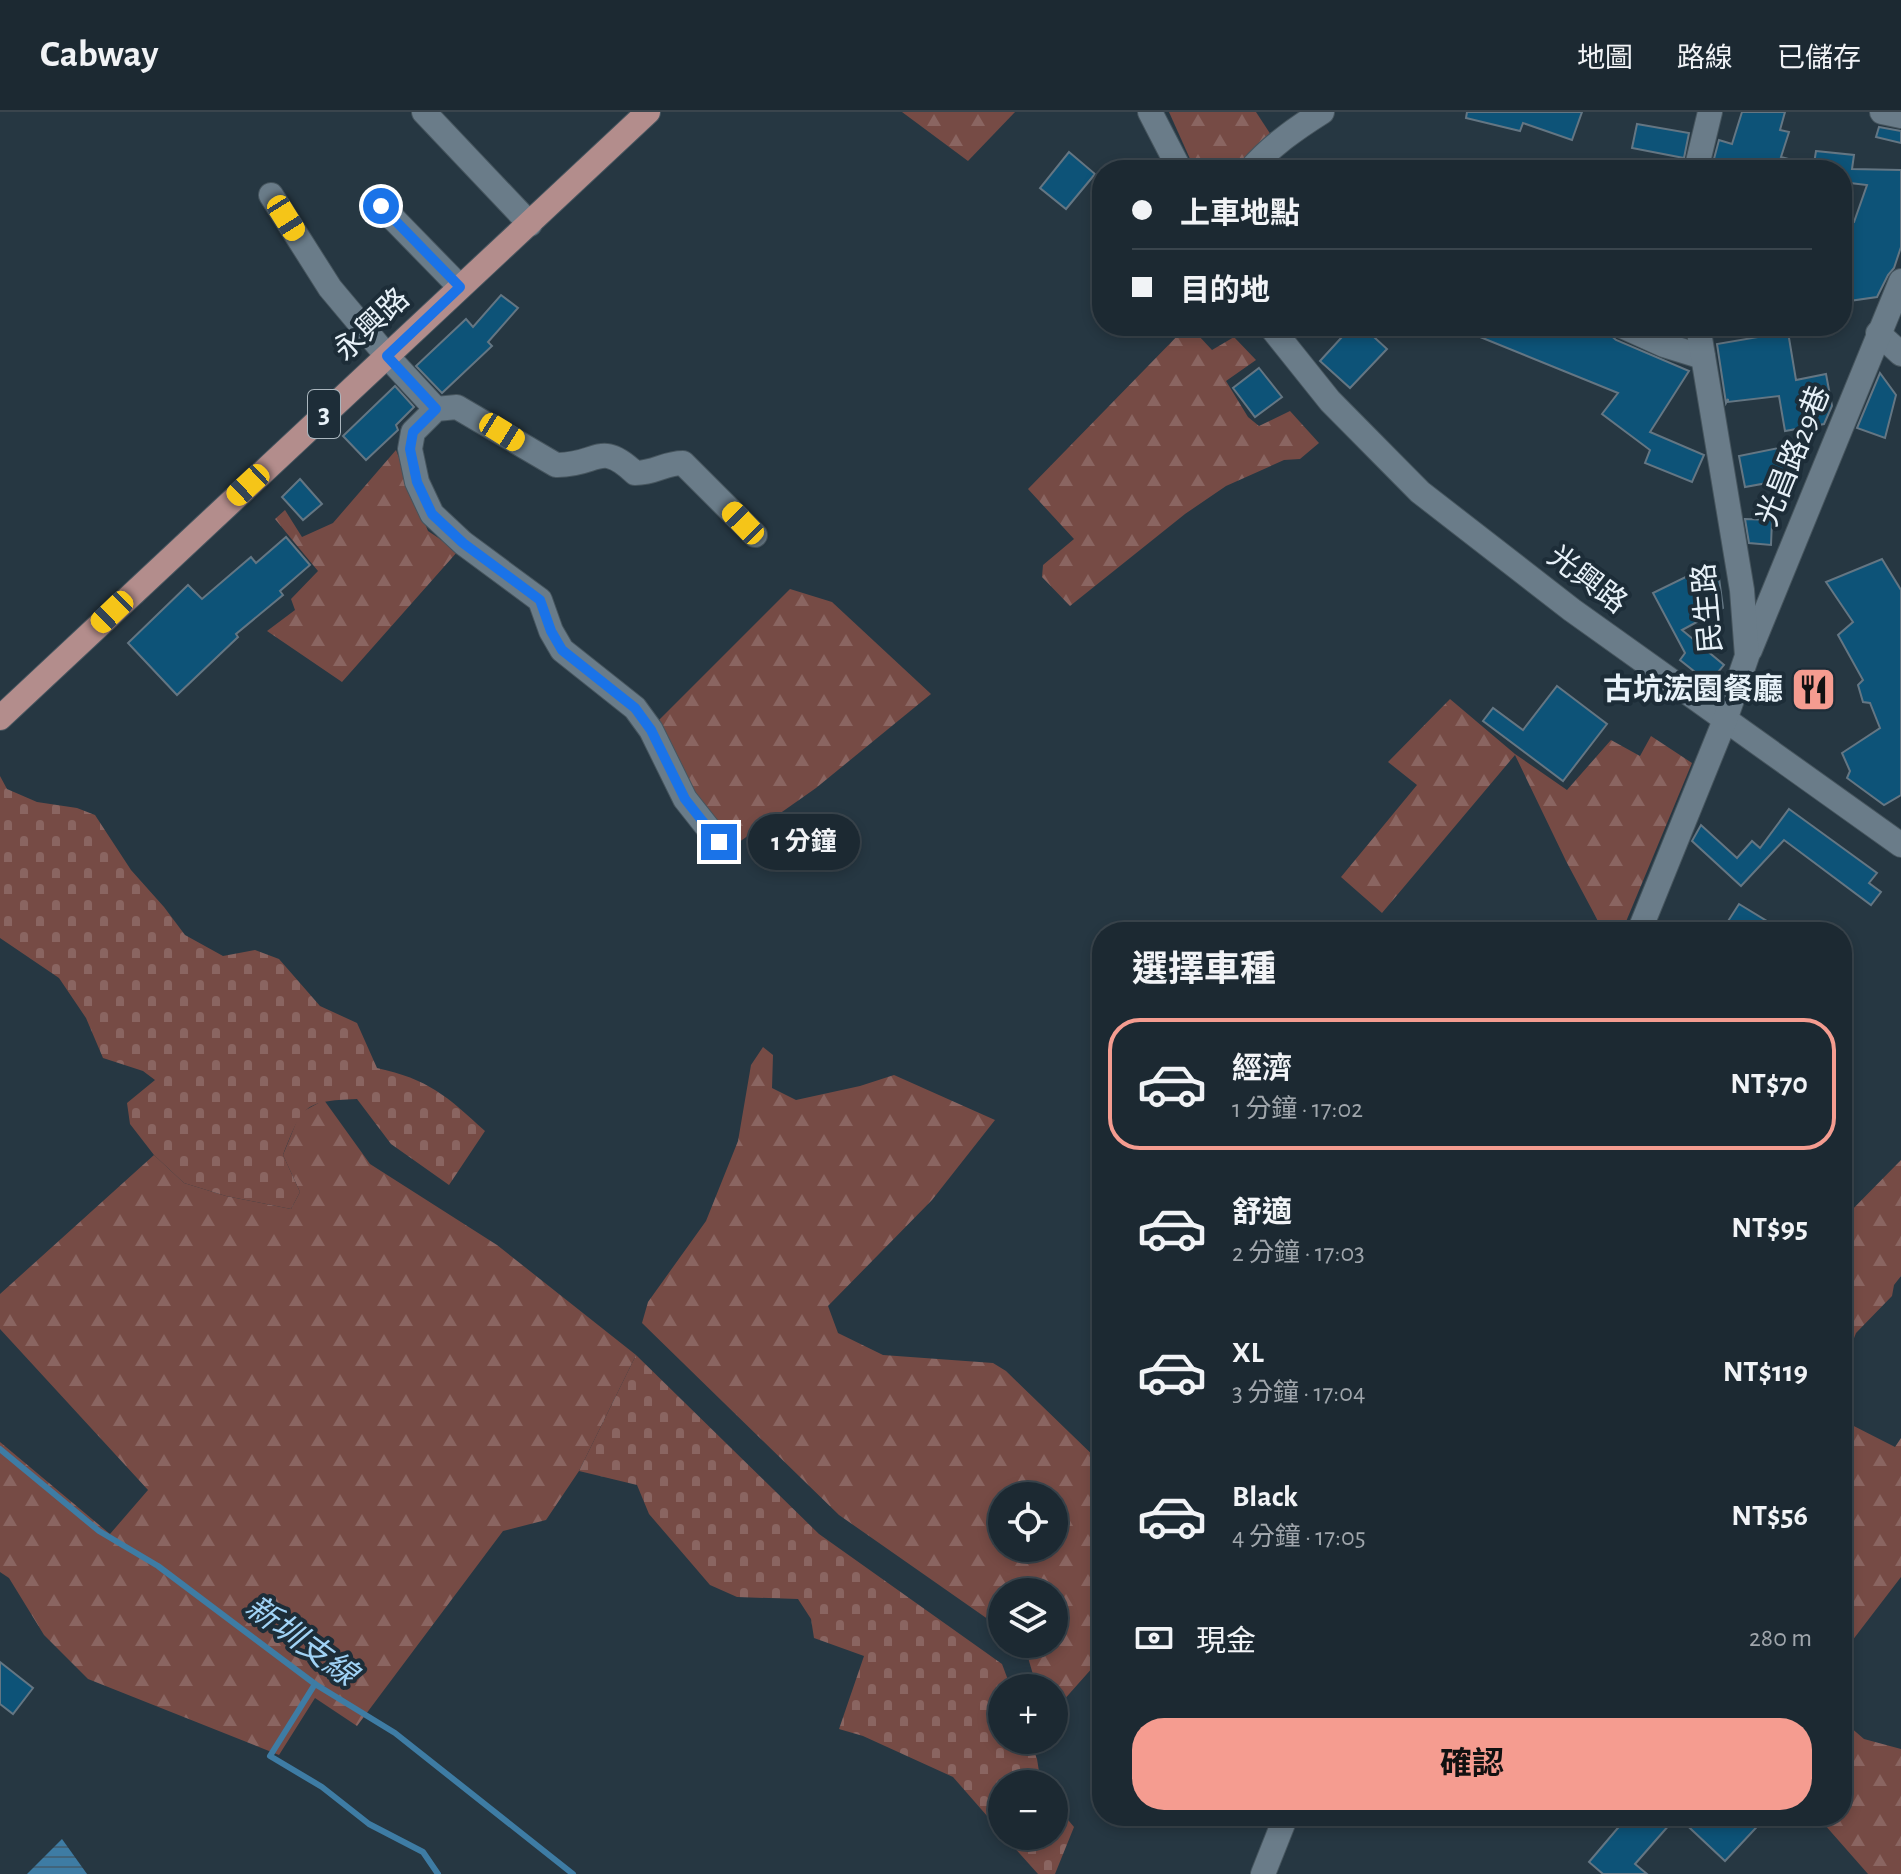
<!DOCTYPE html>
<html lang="zh-TW">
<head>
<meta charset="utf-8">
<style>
	body { margin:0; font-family:"Alegreya Sans","Noto Sans TC",sans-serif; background:#29353e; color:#f1f3f6; height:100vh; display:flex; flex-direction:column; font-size:30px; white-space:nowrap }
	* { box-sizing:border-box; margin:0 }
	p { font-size:26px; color:#a0a6ac }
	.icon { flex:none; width:44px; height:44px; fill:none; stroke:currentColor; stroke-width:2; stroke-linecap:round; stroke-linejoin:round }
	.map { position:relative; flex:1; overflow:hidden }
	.panel { position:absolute; left:1092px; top:810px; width:760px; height:904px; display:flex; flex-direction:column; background:#1c2932; border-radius:32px; box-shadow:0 4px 12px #0003,0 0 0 2px #3a454d }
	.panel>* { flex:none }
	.guide { position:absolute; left:1092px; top:48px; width:760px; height:176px; border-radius:32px; box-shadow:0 4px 12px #0003,0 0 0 2px #3a454d; display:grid; align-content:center; height:176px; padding:0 40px; background:#1c2932 }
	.controls { position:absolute; left:988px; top:1370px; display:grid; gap:16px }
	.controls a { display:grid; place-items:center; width:80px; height:80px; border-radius:50%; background:#1c2932; box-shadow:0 4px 12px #0003,0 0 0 2px #3a454d; font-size:40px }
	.end { position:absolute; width:36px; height:36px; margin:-18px; border:10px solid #1a73e8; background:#fff; box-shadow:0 0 0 4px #fff }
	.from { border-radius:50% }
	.bubble { position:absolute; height:56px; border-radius:28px; background:#1c2932; box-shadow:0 4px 12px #0003,0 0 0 2px #3a454d; font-size:26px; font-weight:700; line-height:56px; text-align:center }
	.car { position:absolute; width:24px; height:48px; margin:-24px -12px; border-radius:10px; box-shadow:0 0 6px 2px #0007; background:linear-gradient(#f5c518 24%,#345 0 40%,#f5c518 0 76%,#345 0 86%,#f5c518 0) }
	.guide b { display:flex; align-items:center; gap:28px; height:76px; font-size:30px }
	.guide b+b { border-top:2px solid #3a454d }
	.guide i { width:20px; height:20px; background:#f1f3f6 }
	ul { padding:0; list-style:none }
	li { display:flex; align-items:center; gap:24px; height:132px; margin:0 16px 12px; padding:0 24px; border:4px solid transparent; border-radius:32px }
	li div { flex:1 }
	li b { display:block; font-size:30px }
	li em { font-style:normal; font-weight:700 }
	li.selected { border-color:#f59c90 }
	li>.icon { width:72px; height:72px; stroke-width:1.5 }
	h2 { padding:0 40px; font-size:36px; line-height:96px }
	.pay { display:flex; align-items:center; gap:20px; height:88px; padding:0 40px; font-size:30px }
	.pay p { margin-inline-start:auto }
	.button { display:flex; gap:16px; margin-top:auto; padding:16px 40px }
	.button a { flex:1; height:92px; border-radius:32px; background:#f59c90; color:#111; font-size:32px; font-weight:700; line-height:92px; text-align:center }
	header { display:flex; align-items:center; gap:48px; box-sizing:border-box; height:112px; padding:0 40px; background:#1c2932; border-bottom:2px solid #3a454d }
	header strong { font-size:38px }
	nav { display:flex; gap:44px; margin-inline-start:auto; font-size:28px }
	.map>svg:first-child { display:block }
	.forest { fill:url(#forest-firs); fill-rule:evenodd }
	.cemetery { fill:url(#cemetery-stones) }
	.water { fill:url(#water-rules) }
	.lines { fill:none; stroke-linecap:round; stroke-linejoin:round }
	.stream { stroke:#3e7ca4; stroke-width:6 }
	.building { fill:#0d5378; stroke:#647683; stroke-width:2 }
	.minor-casing { stroke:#46555e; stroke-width:26 }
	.major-casing { stroke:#46555e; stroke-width:26 }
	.minor { stroke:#6a7c89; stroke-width:24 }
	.major { stroke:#b38d8c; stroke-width:24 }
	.route { stroke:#1a73e8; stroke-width:10 }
	.labels { text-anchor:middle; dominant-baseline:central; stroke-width:8; stroke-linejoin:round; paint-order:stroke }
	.shield { fill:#1d2d38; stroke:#aab6be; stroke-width:2 }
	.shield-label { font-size:28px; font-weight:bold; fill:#e7f1f8 }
	.street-label { font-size:30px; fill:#e7f1f8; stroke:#1d2d38 }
	.poi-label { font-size:30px; font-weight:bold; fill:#e7f1f8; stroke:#1d2d38; text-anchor:end }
	.water-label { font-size:32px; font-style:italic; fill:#a1d3f6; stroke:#1d2d38 }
</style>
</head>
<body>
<header>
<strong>Cabway</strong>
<nav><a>地圖</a><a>路線</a><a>已儲存</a></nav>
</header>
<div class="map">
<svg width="1901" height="1762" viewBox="0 0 1901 1762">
	<defs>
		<pattern id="forest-firs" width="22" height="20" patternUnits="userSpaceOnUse" patternTransform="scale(2)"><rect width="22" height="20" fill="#764b45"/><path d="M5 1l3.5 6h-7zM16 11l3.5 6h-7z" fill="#8a6561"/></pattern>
		<pattern id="cemetery-stones" width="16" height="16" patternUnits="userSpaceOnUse" patternTransform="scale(2)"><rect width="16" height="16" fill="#764b45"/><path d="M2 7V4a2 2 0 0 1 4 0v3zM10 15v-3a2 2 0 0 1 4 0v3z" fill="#8a6561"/></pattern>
		<pattern id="water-rules" width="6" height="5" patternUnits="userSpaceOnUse" patternTransform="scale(2)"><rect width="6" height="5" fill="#3e7ca4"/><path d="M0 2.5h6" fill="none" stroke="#41657c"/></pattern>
	</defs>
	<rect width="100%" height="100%" fill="#263742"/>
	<!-- forest -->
	<g class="forest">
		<polygon points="902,0 1015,0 968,49"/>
		<polygon points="1169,0 1256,0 1271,23 1238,58 1195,58"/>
		<polygon points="1187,214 1205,214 1198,223 1212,238 1234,225 1256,248 1226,269 1248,305 1259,314 1290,299 1319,331 1300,347 1284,348 1226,374 1185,402 1070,494 1042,465 1043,453 1074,427 1028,377"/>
		<polygon points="396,338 428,419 458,439 342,570 267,519 295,498 291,487 318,459 275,407 285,398 302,425 333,411"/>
		<polygon points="790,477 832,490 931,582 816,676 732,735 689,674 656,611"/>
		<polygon points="1450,587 1515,642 1567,678 1611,628 1640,644 1651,624 1692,651 1625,812 1598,809 1566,749 1515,643 1382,801 1341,765 1417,673 1388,650"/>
		<path d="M763,935L773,943L772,976L796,988L860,974L894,963L995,1008L932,1088L828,1194L838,1221L883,1243L993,1251L1006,1259L1102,1352V1545L1054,1599V1576H1037L1024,1532H1054V1480H1002V1517L839,1403L642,1211L648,1190L706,1109L738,1029L751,953ZM1002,1384H1054V1436H1002Z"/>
		<polygon points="324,988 370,1052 497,1133 636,1243 579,1359 546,1408 503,1419 357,1614 315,1586 279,1643 88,1567 44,1523 9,1466 0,1460 0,1330 110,1422 148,1378 0,1217 0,1182 154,1043 184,1071 226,1084 291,1097 300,1080 283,1043 300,1001"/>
		<polygon points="1901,1048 1901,1164 1894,1173 1892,1184 1856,1221 1842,1258 1842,1108"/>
		<polygon points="1842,1308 1895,1335 1901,1326 1901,1465 1842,1542"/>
		<polygon points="1842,1608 1864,1627 1901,1637 1901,1762 1868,1762 1817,1704 1842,1704"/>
	</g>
	<!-- cemetery -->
	<g class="cemetery">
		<path d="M0,664L7,677L37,690L77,696L95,703L131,758L164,795L185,823L223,844L255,838L279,847L320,894L357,911L377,956C428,967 447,984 485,1019L449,1073L391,1032L357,987C302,989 303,994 283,1043L300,1080L291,1097L226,1084L184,1071L154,1043L130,1012L127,991L155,968L143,959L103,946L86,906L59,866L0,826Z"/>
		<polygon points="636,1243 819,1422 1002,1552 1011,1576 1002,1576 1002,1628 1030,1628 1037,1647 1041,1672 1002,1672 1002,1721 953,1665 863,1624 839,1617 864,1544 814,1526 811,1507 798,1487 737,1485 710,1473 649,1402 637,1373 579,1359"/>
		<polygon points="1054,1691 1074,1715 1055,1762 1038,1762 1004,1724 1054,1724"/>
	</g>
	<!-- water -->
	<polygon class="water" points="62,1727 87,1762 27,1762"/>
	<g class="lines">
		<!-- stream -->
		<g class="stream">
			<polyline points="0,1337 99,1419 158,1454 315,1572 395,1621 573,1762"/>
			<polyline points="315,1572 270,1644 322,1675 369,1712 423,1740 438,1762"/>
		</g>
	</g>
	<!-- building -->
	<g class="building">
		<polygon points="1467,0 1582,0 1572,28 1523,11 1520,19 1466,6"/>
		<polygon points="1742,0 1785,0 1780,18 1789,20 1781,45 1811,53 1810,58 1711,58 1719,28 1732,32"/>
		<polygon points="1637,12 1689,21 1684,46 1632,36"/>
		<polygon points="1879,15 1901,19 1901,31 1876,25"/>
		<polygon points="1816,39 1854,43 1852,57 1901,58 1901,135 1894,156 1888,163 1877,185 1842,190 1842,111 1854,110 1867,73 1842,70 1842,58 1813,58"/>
		<polygon points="1069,40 1095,62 1066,97 1040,76"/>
		<polygon points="501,183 518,196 488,230 492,234 442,281 416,254 466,207 473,215"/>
		<polygon points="1352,214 1362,214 1387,237 1350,276 1320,249"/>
		<polygon points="1453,214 1607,214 1609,222 1616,228 1689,259 1650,320 1704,343 1692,370 1645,351 1650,338 1602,302 1618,281"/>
		<polygon points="1788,220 1796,268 1826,262 1832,294 1824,312 1785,319 1779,284 1728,290 1728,287 1726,291 1717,232"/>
		<polygon points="1259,256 1282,285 1255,305 1233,276"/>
		<polygon points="1880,261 1896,283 1885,326 1857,316"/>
		<polygon points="395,274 414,295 396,313 398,318 366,348 343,324"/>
		<polygon points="1794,333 1800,365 1745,375 1739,344"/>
		<polygon points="300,367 322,392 303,408 282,385"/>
		<polygon points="1745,407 1772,408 1771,433 1749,431"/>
		<polygon points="286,425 310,453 280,479 283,483 236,522 238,525 177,583 128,531 188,473 202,487 251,445 256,451"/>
		<polygon points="1882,447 1901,478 1901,683 1884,693 1847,666 1850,659 1842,641 1880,616 1870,591 1863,590 1858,573 1863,568 1838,523 1853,510 1826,470"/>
		<polygon points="1704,456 1712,469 1719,466 1723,496 1682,518 1724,553 1709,571 1680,548 1685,541 1653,481"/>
		<polygon points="1557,574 1607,612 1563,669 1483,609 1493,596 1523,618"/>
		<polygon points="1789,697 1877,761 1869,771 1881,780 1871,793 1784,728 1741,774 1692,729 1701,713 1737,746 1752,729 1760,736"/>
		<polygon points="1739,792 1785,820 1721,820"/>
		<polygon points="0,1550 33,1576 13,1602 0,1592"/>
		<polygon points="1628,1704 1767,1704 1725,1749 1677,1704 1635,1752 1647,1762 1603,1762 1589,1750"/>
	</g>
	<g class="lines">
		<defs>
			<g id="minor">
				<polyline points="424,0 530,112"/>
				<polyline points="1150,0 1180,58"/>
				<polyline points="1882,0 1901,4"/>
				<path d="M1250,58C1271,34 1295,17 1322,0"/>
				<polyline points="1696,58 1710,0"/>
				<polyline points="271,83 330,176 387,244 436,297"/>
				<polyline points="381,94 460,175"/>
				<polyline points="1270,214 1330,289 1420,380 1572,498 1901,733"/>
				<polyline points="1622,214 1664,233 1703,245"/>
				<polyline points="1878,221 1901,242"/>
				<polyline points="1750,538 1901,169"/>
				<path d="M719,730L685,687L651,618L635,596L562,538L551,519L540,488L463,431L432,402L417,370L410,337L413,320L436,297L457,295L556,353C598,354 599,327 635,361C656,361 664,351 683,351L755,423"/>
				<polyline points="1639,820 1725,608 1747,544 1742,478 1698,214"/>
				<polyline points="1263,1762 1286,1704"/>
			</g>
			<polyline id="major" points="0,606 648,0"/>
		</defs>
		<!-- minor casing -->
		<use href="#minor" class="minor-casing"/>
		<!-- major casing -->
		<use href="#major" class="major-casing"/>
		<!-- minor -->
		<use href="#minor" class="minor"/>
		<!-- major -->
		<use href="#major" class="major"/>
	</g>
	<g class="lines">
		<!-- route -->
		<polyline class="route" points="381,94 460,175 387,244 436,297 413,320 410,337 417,370 432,402 463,431 540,488 551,519 562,538 635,596 651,618 685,687 719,730"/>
	</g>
	<!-- icons -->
	<defs>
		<symbol id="restaurant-square" viewBox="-11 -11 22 22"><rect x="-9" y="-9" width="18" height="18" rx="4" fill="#f59c90" stroke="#1d2d38"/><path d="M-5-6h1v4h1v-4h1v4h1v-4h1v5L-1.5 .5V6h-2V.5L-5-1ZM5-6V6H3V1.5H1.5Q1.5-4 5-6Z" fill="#111"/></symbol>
	</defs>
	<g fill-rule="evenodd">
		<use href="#restaurant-square" x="1788" y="552" width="51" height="51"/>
	</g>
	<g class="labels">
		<!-- shield labels -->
		<rect class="shield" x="308" y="278" width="32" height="48" rx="6"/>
		<g class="shield-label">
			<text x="324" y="302">3</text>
		</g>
		<!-- street labels -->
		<g class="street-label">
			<text transform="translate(372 213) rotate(-43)">永興路</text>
			<text transform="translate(1794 344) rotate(-68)">光昌路29巷</text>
			<text transform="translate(1587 468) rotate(37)">光興路</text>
			<text transform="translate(1708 496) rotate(-95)">民生路</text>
		</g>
		<!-- poi labels -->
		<g class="poi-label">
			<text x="1783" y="578">古坑浤園餐廳</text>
		</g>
		<!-- water labels -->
		<g class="water-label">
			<text transform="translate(301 1529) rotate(36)">新圳支線</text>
		</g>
	</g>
</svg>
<div class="controls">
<a><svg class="icon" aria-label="locate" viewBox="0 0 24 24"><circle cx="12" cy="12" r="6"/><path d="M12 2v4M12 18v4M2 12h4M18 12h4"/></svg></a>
<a><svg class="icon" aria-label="layers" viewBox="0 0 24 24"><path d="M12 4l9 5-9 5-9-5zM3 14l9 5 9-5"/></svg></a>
<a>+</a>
<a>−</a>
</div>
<i class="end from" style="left:381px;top:94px"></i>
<i class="end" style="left:719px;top:730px"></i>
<div class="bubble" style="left:748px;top:702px;width:112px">1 分鐘</div>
<i class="car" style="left:286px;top:106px;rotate:148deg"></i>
<i class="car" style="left:502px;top:320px;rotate:122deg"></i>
<i class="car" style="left:248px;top:373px;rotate:227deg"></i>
<i class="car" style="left:743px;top:411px;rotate:316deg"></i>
<i class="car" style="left:112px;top:500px;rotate:226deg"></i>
<div class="guide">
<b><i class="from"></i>上車地點</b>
<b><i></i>目的地</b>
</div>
<section class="panel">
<h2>選擇車種</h2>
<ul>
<li class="selected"><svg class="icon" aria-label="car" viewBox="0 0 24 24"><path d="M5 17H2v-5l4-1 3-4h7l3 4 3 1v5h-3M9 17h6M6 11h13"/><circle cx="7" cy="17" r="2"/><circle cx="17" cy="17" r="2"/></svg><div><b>經濟</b><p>1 分鐘 · 17:02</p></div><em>NT$70</em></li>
<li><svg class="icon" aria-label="car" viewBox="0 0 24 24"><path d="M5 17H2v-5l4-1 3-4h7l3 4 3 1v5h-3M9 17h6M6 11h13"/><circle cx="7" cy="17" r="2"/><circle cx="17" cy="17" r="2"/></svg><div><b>舒適</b><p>2 分鐘 · 17:03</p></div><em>NT$95</em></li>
<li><svg class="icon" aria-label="car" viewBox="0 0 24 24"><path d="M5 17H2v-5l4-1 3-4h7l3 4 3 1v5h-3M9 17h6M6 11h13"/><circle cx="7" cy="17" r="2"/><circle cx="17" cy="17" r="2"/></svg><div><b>XL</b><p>3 分鐘 · 17:04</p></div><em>NT$119</em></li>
<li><svg class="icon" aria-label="car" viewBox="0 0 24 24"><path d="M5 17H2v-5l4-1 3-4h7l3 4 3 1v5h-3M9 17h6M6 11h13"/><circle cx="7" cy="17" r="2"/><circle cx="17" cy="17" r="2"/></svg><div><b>Black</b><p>4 分鐘 · 17:05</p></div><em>NT$56</em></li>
</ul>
<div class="pay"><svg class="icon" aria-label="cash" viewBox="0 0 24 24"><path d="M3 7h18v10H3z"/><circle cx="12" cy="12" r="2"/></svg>現金<p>280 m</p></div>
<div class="button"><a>確認</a></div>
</section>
</div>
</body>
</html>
